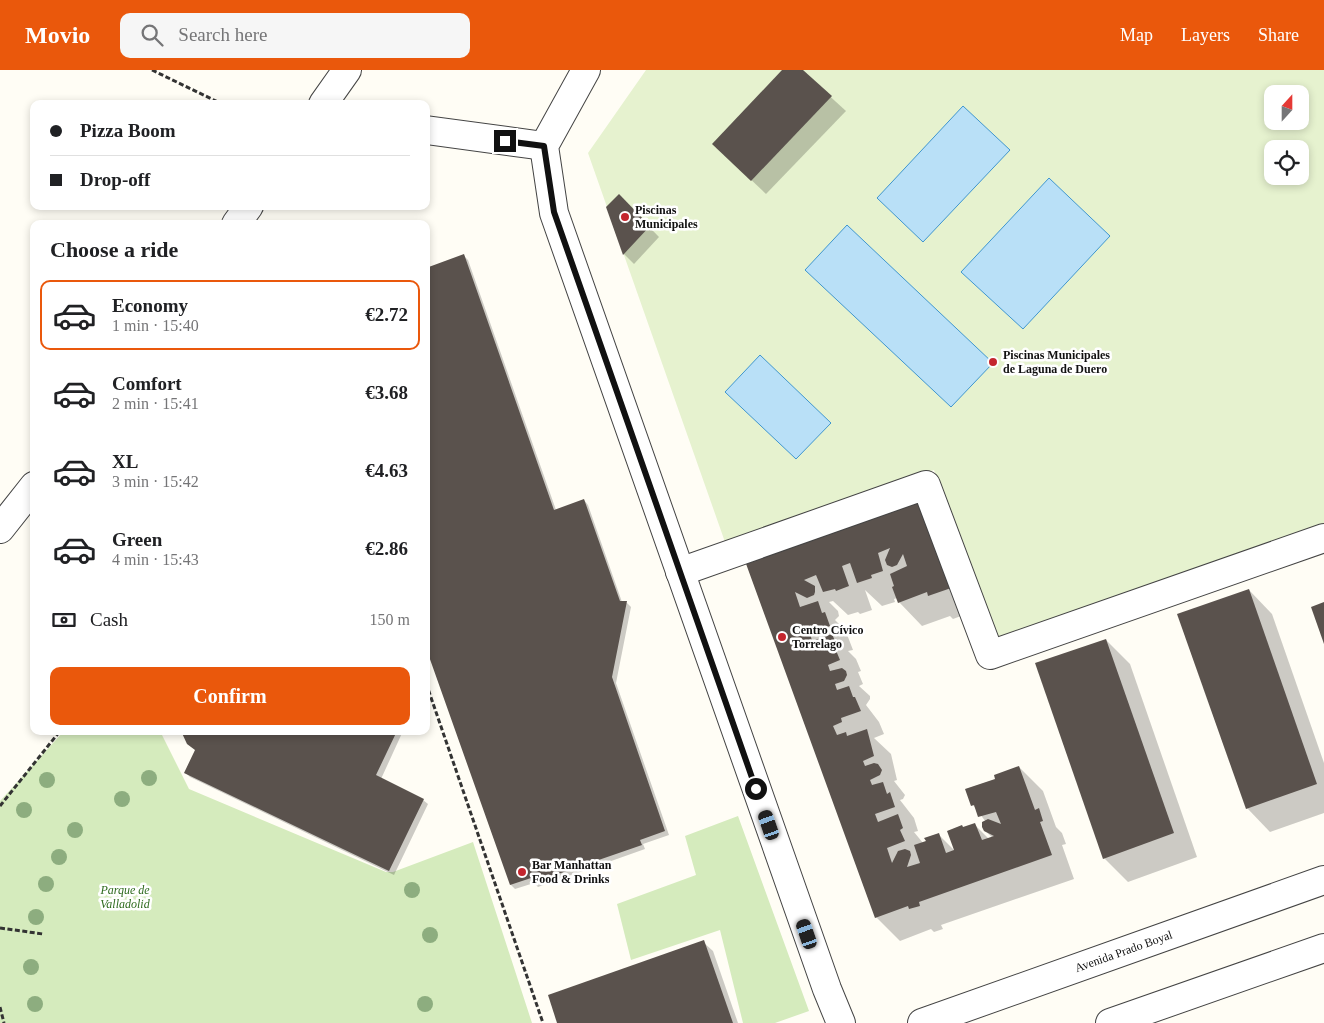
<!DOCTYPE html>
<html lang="en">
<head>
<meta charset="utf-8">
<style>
	body { margin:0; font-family:Georgia,serif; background:#f6f6f6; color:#202124; height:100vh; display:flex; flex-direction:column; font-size:19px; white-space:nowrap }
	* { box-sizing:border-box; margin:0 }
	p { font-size:16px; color:#757577 }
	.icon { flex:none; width:28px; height:28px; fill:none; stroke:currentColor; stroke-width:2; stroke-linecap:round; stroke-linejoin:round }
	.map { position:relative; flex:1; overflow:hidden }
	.side { position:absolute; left:30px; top:150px; width:400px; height:515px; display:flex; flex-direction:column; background:#fff; border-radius:10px; box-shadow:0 2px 8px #0003 }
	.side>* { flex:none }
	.banner { position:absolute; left:30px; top:30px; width:400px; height:110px; border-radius:10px; box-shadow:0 2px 8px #0003; display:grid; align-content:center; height:110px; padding:0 20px; background:#fff }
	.needle { width:32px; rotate:21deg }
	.buttons { position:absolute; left:1264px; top:15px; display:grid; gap:10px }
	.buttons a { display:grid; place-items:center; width:45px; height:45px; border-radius:10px; background:#fff; box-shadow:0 2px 8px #0003; font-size:25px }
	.end { position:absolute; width:22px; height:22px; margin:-11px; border:6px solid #111; background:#fff; box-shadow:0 0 0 2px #fff }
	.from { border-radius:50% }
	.car { position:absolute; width:15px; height:30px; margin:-15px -8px; border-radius:6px; box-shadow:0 0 4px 1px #0007; background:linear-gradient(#222 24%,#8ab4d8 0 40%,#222 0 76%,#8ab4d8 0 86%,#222 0) }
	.banner b { display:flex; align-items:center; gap:18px; height:48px; font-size:19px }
	.banner b+b { border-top:1px solid #e0e0e0 }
	.banner i { width:12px; height:12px; background:#202124 }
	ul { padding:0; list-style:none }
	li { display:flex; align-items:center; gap:15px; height:70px; margin:0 10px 8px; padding:0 10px; border:2px solid transparent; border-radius:10px }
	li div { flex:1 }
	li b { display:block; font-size:19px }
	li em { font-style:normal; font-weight:700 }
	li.current { border-color:#ea580c }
	li>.icon { width:45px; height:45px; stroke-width:1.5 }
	h2 { padding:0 20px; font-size:22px; line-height:60px }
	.pay { display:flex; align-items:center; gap:12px; height:55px; padding:0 20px; font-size:19px }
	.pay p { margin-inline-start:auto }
	.action { display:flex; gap:10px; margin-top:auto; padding:10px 20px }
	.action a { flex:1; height:58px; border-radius:10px; background:#ea580c; color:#fff; font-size:20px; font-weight:700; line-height:58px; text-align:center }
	header { display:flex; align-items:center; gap:30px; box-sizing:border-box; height:70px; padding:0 25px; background:#ea580c; color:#fff }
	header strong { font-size:24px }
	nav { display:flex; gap:28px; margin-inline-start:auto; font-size:18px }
	.search { width:350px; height:45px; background:#f6f6f6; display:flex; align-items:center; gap:12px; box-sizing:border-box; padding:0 18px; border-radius:10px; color:#757577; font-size:19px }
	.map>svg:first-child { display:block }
	.green { fill:#d5ebbd }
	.pitch { fill:#e6f2cf; fill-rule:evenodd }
	.water { fill:#b9e0f7; stroke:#3f96cf }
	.shadow { fill:#0003 }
	.building { fill:#5a524d }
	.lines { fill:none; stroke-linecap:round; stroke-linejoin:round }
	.pedestrian-casing { stroke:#444; stroke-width:30 }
	.minor-casing { stroke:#444; stroke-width:30 }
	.tertiary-casing { stroke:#444; stroke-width:30 }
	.path { stroke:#333; stroke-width:3; stroke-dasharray:5 2.5; stroke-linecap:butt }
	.pedestrian { stroke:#fff; stroke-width:28 }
	.minor { stroke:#fff; stroke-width:28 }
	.tertiary { stroke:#fff; stroke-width:28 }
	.tree { fill:#8dad7f }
	.route { stroke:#111; stroke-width:6 }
	.poi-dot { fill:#c4262e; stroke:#fff; stroke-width:2 }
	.labels { text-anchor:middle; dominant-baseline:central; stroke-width:5; stroke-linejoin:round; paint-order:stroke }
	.poi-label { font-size:12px; font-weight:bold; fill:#111; stroke:#fff; text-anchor:start }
	.park-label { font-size:12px; font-style:italic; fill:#2f6b1f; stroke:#fff }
	.street-label { font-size:12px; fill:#111; stroke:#fff }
</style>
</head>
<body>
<header>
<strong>Movio</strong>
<div class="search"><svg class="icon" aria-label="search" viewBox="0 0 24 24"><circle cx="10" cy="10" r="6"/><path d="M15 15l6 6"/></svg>Search here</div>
<nav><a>Map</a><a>Layers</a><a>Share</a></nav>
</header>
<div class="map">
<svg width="1324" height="953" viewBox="0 0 1324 953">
	<rect width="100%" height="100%" fill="#fffdf5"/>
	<!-- green -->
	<g class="green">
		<polygon points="64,661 160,661 189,719 386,802 393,802 473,772 532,953 0,953 0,731"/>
		<polygon points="738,746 809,941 775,953 743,953 720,860 631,890 617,834 696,805 685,766"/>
	</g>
	<!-- pitch -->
	<path class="pitch" d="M646,0H1324V455L996,569L934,400L725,472L588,83ZM1272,24H1300V51H1272ZM1272,79H1300V106H1272Z"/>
	<!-- water -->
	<g class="water">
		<polygon points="963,36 1010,80 923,172 877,128"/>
		<polygon points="1049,108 1110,166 1023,259 961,202"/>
		<polygon points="847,155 993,293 951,337 805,200"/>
		<polygon points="760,285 831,353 796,389 725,322"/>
	</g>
	<!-- shadow -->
	<g class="shadow">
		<polygon points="784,0 801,0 846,41 766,124 728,88"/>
		<polygon points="619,126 659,167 634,194 624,184 608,138"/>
		<polygon points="464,186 468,190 556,440 584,430 588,435 622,532 627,533 631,537 616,613 669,765 643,774 645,779 538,817 534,813 515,819 511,815 426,573"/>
		<polygon points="921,429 977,540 953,549 950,546 922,556 899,532 897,528 894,529 895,532 882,536 865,520 872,540 860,544 858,542 848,545 833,531 829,532 838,541 839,546 835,550 841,556 844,563 848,567 853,580 848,581 856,589 861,601 858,602 863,614 859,616 870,626 870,629 866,635 879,652 884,664 874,668 891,684 897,710 894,711 905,725 903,729 900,730 914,748 918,761 914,762 923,773 939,765 956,782 964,758 974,754 989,769 993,768 985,761 986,752 973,735 996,710 1019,697 1043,721 1056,757 1062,763 1066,774 1062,775 1074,809 941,855 943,859 934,862 931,859 900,871 876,847 747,491"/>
		<polygon points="1249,520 1272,544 1324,693 1324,743 1270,762 1247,738"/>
		<polygon points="1106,570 1130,594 1197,787 1128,812 1104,788"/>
		<polygon points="183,661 403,661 381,709 423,730 428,734 394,805 190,707 186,703 196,680"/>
		<polygon points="703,872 713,881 738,953 559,953"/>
	</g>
	<!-- building -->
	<g class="building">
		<polygon points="782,0 803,0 832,26 751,111 712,74"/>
		<polygon points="619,124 650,156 623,185 606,137"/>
		<polygon points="464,184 554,440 584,429 620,531 627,531 612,607 665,761 640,770 642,775 532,813 531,808 510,815 426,578 426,198"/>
		<polygon points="922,428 954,517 928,526 927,522 898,533 892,517 894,516 890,504 907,496 903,484 897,495 892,497 887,495 885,490 890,478 878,483 883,501 871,505 872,508 857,513 850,493 842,496 849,516 836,521 835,519 823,522 816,505 804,510 815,516 815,522 814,525 807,528 795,522 800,537 818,531 822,543 825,542 830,556 810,563 812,571 832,564 838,578 835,578 840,590 828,595 830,601 842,598 846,601 847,605 844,611 835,614 837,620 849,616 853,627 855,627 861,641 841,648 842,652 833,656 837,665 846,662 847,666 867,659 874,686 863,691 865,696 874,693 878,694 882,700 880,705 870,710 872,715 883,712 887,724 890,722 895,737 875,744 878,752 898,744 903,758 900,760 905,771 887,778 892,793 898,781 905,779 910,781 911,785 907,797 920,793 914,775 926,771 924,768 939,763 946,783 954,780 947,761 962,755 963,757 975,753 982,770 994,766 984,761 982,757 982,752 988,749 1001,754 996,742 978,747 974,735 971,736 965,719 995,709 994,705 1019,696 1035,740 1039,738 1043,751 1040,752 1052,785 919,832 920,836 909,839 908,836 875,848 745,491"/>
		<polygon points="1249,519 1317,714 1246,739 1177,544"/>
		<polygon points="1324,532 1324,574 1311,537"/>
		<polygon points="1106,569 1174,763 1103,789 1035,593"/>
		<polygon points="181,661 397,661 376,705 424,729 389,801 184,703 195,680 187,674"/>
		<polygon points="704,870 733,953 557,953 548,925"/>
	</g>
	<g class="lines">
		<defs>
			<polyline id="pedestrian" points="680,502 926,415 990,585 1324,468"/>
			<g id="minor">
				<polyline points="586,0 544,76 554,143 827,919 841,953"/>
				<polyline points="323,34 347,0"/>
				<polyline points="426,60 544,76"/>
				<polyline points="236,154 249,136"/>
				<polyline points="0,459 34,416"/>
			</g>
			<g id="tertiary">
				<path id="s1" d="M922,953L1324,810"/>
				<polyline points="1110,953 1324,878"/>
			</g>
		</defs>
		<!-- pedestrian casing -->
		<use href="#pedestrian" class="pedestrian-casing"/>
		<!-- minor casing -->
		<use href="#minor" class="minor-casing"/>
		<!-- tertiary casing -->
		<use href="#tertiary" class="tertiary-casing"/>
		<!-- path -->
		<g class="path">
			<polyline points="152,0 222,34"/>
			<polyline points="426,613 543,953"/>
			<polyline points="0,736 60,661"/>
			<polyline points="0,858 43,864"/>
			<polyline points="0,937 4,953"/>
		</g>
		<!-- pedestrian -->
		<use href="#pedestrian" class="pedestrian"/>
		<!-- minor -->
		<use href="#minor" class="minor"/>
		<!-- tertiary -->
		<use href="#tertiary" class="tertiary"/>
	</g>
	<!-- trees -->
	<g class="tree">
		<circle cx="149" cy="708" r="8"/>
		<circle cx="47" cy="710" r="8"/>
		<circle cx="122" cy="729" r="8"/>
		<circle cx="24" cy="740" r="8"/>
		<circle cx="75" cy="760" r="8"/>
		<circle cx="59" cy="787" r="8"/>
		<circle cx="46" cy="814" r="8"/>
		<circle cx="412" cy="820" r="8"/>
		<circle cx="36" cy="847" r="8"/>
		<circle cx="430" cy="865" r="8"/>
		<circle cx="31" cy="897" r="8"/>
		<circle cx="35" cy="934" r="8"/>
		<circle cx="425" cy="934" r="8"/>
	</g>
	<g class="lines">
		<!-- route -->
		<polyline class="route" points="505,71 544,76 554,142 756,719"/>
	</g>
	<!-- markers -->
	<g class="poi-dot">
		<circle cx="625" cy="147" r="5"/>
		<circle cx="993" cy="292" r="5"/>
		<circle cx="782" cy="567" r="5"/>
		<circle cx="522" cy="802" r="5"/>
	</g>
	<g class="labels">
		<!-- poi labels -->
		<g class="poi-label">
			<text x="635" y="140">Piscinas<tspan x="635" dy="14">Municipales</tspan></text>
			<text x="1003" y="285">Piscinas Municipales<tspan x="1003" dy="14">de Laguna de Duero</tspan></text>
			<text x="792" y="560">Centro Cívico<tspan x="792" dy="14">Torrelago</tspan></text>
			<text x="532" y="795">Bar Manhattan<tspan x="532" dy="14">Food &amp; Drinks</tspan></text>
		</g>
		<!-- park labels -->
		<g class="park-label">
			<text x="125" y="820">Parque de<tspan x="125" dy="14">Valladolid</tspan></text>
		</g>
		<!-- street labels -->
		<g class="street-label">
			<text stroke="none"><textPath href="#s1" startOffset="214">Avenida Prado Boyal</textPath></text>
		</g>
	</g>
</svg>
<div class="buttons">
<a><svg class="needle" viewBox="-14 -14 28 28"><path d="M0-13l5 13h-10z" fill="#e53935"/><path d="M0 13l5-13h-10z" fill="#757577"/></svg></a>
<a><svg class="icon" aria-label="locate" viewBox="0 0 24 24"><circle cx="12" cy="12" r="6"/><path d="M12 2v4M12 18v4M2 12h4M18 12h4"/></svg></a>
</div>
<i class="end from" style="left:756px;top:719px"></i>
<i class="end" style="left:505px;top:71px"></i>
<i class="car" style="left:769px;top:755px;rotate:341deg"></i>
<i class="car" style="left:807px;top:864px;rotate:341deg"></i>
<div class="banner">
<b><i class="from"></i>Pizza Boom</b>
<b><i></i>Drop-off</b>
</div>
<section class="side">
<h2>Choose a ride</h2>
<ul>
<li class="current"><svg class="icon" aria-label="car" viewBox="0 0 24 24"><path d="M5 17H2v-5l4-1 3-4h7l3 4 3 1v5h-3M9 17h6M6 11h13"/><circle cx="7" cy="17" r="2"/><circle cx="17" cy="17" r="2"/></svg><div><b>Economy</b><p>1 min · 15:40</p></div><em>€2.72</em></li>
<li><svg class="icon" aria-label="car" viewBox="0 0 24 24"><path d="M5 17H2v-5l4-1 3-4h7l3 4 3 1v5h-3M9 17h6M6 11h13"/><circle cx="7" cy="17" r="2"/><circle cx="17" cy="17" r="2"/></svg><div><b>Comfort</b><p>2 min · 15:41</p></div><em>€3.68</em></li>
<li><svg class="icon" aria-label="car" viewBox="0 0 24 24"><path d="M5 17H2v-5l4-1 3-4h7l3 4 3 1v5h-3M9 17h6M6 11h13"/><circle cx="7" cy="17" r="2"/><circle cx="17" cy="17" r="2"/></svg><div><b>XL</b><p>3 min · 15:42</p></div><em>€4.63</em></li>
<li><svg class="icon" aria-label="car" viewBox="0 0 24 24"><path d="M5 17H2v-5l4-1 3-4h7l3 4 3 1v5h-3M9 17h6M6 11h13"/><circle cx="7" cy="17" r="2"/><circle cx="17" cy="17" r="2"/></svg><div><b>Green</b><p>4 min · 15:43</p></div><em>€2.86</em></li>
</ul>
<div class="pay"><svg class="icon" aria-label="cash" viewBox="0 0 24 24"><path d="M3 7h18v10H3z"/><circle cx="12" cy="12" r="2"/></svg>Cash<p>150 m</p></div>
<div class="action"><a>Confirm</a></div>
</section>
</div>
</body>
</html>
